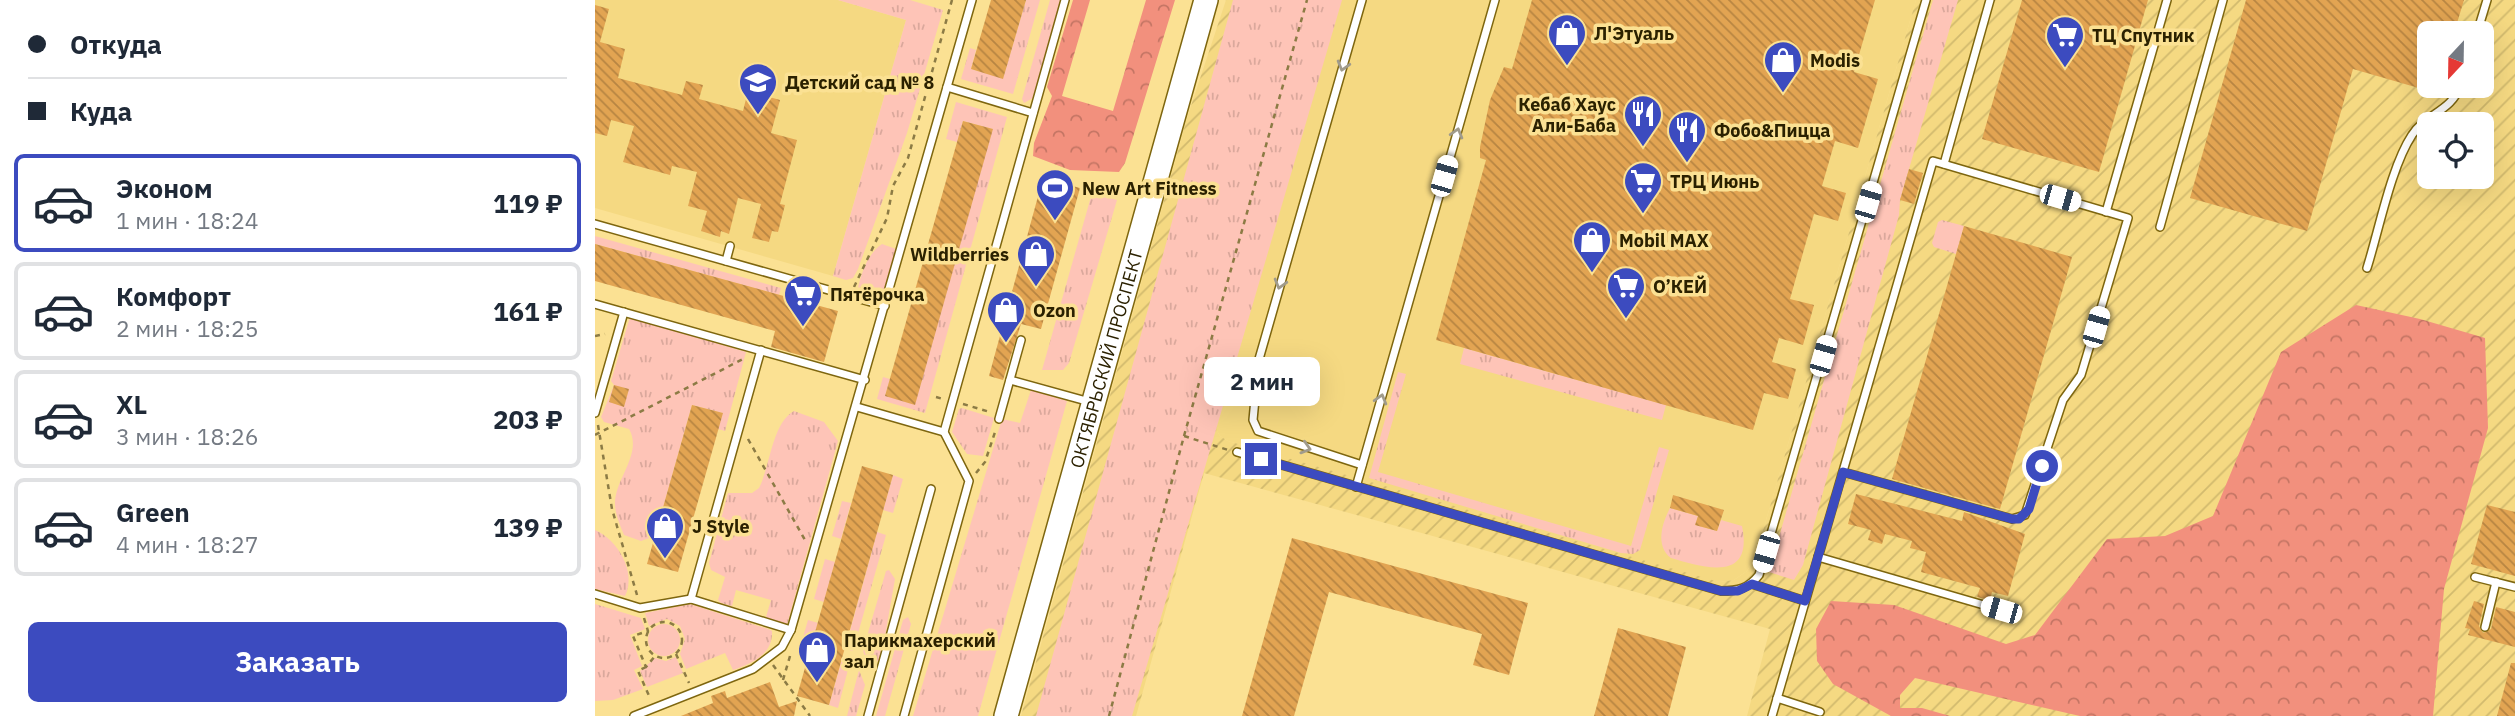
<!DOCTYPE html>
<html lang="ru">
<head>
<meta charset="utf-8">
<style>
	body { margin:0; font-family:"IBM Plex Sans",sans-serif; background:#f6f6f7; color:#1f2937; height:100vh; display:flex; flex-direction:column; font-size:26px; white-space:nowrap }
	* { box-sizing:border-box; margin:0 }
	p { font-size:23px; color:#747a83 }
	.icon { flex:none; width:38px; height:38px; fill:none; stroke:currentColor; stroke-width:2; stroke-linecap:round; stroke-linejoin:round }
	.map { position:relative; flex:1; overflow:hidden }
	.side { display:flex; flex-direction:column; background:#fff; width:595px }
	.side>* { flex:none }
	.guide { display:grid; align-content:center; height:154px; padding:0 28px; background:#fff }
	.needle { width:46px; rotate:202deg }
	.fabs { position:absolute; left:1822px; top:21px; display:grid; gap:14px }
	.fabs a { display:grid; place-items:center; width:77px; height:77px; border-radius:10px; background:#fff; box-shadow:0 7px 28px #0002; font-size:35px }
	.end { position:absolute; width:32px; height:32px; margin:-16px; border:9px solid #3c4bbf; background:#fff; box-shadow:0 0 0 4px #fff }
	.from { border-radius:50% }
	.bubble { position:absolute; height:49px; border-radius:10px; background:#fff; box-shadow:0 7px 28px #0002; font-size:23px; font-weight:700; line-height:49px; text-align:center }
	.car { position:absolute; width:21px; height:42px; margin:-21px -10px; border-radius:9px; box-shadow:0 0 5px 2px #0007; background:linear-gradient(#fff 24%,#345 0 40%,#fff 0 76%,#345 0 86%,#fff 0) }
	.guide b { display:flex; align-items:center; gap:24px; height:66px; font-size:26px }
	.guide b+b { border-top:2px solid #e0e1e3 }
	.guide i { width:18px; height:18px; background:#1f2937 }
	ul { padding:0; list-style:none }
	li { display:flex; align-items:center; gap:21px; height:98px; margin:0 14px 10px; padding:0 14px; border:4px solid #e0e1e3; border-radius:10px }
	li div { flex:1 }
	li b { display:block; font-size:26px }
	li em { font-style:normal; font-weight:700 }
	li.on { border-color:#3c4bbf }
	li>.icon { width:63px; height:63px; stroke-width:1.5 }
	.primary-button { display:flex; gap:14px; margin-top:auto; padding:14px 28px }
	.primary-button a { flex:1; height:80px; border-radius:10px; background:#3c4bbf; color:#fff; font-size:28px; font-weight:700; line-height:80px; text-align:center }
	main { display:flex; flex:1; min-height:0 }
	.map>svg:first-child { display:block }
	.built { fill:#f5d982 }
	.industrial { fill:url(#industrial-furrows); fill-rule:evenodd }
	.grass { fill:url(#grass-tufts) }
	.forest { fill:url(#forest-crowns) }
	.park { fill:#fec4b7 }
	.building { fill:url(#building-back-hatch) }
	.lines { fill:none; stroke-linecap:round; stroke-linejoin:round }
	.service-casing { stroke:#7e660f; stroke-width:10 }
	.primary-casing { stroke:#7e660f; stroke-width:26 }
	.path { stroke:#8c7b45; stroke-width:2.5; stroke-dasharray:5 5; stroke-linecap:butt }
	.service { stroke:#fff; stroke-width:7 }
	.primary { stroke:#fff; stroke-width:23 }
	.oneway { stroke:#a09b8c }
	.route { stroke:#3c4bbf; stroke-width:9 }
	.labels { text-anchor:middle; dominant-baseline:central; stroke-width:7; stroke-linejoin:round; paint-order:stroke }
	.poi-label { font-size:18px; font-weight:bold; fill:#2b2100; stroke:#fbe193; text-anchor:start }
	.street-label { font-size:18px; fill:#2b2100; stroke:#fbe193 }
</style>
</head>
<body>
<main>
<section class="side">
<div class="guide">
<b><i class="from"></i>Откуда</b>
<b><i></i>Куда</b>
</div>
<ul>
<li class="on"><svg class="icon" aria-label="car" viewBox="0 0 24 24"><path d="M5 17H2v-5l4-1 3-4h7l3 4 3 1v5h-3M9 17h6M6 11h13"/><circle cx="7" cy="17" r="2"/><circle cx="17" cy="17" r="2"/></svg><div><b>Эконом</b><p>1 мин · 18:24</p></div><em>119 ₽</em></li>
<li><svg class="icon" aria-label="car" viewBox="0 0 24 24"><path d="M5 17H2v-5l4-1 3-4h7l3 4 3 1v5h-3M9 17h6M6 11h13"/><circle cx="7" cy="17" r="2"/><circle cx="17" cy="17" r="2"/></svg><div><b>Комфорт</b><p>2 мин · 18:25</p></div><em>161 ₽</em></li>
<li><svg class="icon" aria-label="car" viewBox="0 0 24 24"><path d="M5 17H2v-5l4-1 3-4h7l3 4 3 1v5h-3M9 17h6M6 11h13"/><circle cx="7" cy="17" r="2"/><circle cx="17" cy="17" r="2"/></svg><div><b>XL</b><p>3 мин · 18:26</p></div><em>203 ₽</em></li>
<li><svg class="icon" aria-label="car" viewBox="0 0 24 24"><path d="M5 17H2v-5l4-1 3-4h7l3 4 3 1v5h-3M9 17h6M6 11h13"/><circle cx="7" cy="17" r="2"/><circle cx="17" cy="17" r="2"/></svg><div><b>Green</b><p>4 мин · 18:27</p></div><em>139 ₽</em></li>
</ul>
<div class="primary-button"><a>Заказать</a></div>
</section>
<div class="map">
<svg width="1920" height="716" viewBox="0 0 1920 716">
	<defs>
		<pattern id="industrial-furrows" width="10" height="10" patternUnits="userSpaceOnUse" patternTransform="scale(1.75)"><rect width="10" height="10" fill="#f5d982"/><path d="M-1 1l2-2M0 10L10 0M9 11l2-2" fill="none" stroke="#d2ba6e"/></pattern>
		<pattern id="grass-tufts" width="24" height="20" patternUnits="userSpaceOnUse" patternTransform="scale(1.75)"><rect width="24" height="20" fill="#fec4b7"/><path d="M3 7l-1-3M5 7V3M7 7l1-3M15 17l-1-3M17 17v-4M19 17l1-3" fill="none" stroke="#daa89c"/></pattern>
		<pattern id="forest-crowns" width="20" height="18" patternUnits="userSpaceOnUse" patternTransform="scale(1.75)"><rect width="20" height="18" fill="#f2907d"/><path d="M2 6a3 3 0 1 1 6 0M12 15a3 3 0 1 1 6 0" fill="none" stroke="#c47564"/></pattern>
		<pattern id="building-back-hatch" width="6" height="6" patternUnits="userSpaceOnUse" patternTransform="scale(1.75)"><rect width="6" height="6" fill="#e2a452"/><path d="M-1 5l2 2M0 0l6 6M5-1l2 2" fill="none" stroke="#b78542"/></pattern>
	</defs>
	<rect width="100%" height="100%" fill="#fbe193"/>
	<!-- built -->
	<g class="built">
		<polygon points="0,0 243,0 311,20 238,276 0,208"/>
		<polygon points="744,0 1321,0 1161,555 1152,571 1139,580 1124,582 1109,580 633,441 625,436 621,429"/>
	</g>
	<!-- industrial -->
	<path class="industrial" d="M631,0H744L621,429L625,436L633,441L1124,582L1139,580L1152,571L1161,555L1321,0H1920V716H1152L1175,629L609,473L541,716H426L592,118ZM1834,33H1886V86H1834ZM1834,124H1886V177H1834Z"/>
	<!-- grass -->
	<g class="grass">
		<polygon points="243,0 315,0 348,10 312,133 263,269 258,278 251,280 238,276 311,20"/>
		<polygon points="431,0 445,0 418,94 366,79 375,48 381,50 376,69 408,78"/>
		<polygon points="455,0 466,0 438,98 429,103 427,99"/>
		<polygon points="638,0 747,0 537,716 441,716"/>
		<polygon points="1338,0 1363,0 1305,200 1304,215 1208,565 1199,580 1174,572"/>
		<polygon points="361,102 412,117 330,413 282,399 288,377 295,379 290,396 397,129 368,121 362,142 351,139"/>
		<polygon points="497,193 522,200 474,363 468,370 447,370"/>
		<polygon points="1347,220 1369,226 1361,254 1339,247 1337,243 1343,222"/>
		<polygon points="0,236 186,288 184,295 0,244"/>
		<path d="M287,244L301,249L296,279L286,298H268L262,292C266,275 271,255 287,244Z"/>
		<path d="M35,317L151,352L130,431L123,429L127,413L97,405L60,536L46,541L29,535C25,525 20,514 20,503C20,479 48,453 34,429L9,422L6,417L19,385L16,381Z"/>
		<polygon points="869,348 1071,405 1067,420 865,364"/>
		<polygon points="803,372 811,374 783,472 1036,546 1064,447 1074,450 1045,550 1038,554 1026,553 774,478"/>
		<polygon points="436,390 472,401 383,716 318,716 407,419 425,423"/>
		<polygon points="367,408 399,418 388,456 372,454 357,432 364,409"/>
		<path d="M199,411L229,422L243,441L192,625L171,617L176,600L141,590L137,606L126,603L123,600L130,577L116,570L114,563L133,493H157L164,488C175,467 177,423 199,411Z"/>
		<polygon points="298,475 308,479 298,513 288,510"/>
		<polygon points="247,501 256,503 246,539 237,536"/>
		<path d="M1075,508L1103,516L1101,525L1122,531L1126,520L1147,526C1159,584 1107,567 1076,558C1060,546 1067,523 1075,508Z"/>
		<path d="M0,530C22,539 42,572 30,596L0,589Z"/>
		<polygon points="282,532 291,535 258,651 250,649"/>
		<polygon points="230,559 240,562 229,602 219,599"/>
		<polygon points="294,570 300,579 286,659 278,664 270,659 268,650 291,571"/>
		<polygon points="0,604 46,618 50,629 35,635 47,666 39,670 48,689 18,700 0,701"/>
		<path d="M95,604L173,629L177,631C178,654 158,663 138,670L130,653L91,669L85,654L90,639L85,626L72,619L54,626L50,613Z"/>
		<polygon points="313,617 316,624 290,716 281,716 308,620"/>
		<polygon points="213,620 223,623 213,657 203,654"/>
		<polygon points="81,657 88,673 52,687 45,671 60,658 71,661"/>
		<polygon points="247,659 255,662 243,708 234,705"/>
		<polygon points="264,670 270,685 261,716 252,716"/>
	</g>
	<!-- forest -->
	<g class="forest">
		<polygon points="478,0 495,0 467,96 518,111 551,0 580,0 530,163 524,172 475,170 438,156 439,143 457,96 452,87"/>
		<polygon points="1761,305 1825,319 1890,338 1893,428 1849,589 1838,716 1485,716 1320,678 1305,695 1305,708 1327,708 1355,716 1296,716 1238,684 1222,661 1221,629 1236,601 1299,605 1411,644 1440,635 1512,539 1570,536 1618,516 1686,352"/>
	</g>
	<!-- park -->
	<circle class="park" cx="69" cy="640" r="16"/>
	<!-- building -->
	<g class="building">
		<polygon points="396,0 431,0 408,79 376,69"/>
		<polygon points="937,0 1280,0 1259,72 1283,79 1263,148 1240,141 1227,186 1251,193 1243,221 1219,214 1195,299 1219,305 1208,345 1184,338 1177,362 1201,369 1193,399 1169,393 1158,430 841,340 891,160 885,158 885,147 895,100 909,67 917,69"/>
		<polygon points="1427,0 1553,0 1504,172 1387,139"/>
		<polygon points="1651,0 1869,0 1859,33 1834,33 1834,91 1758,69 1712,231 1595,198"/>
		<polygon points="0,5 14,9 5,42 30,49 23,78 87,95 91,81 108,85 104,99 148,111 153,91 185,100 176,133 202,140 185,204 190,205 183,232 177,231 174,242 157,238 166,204 143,198 134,234 126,231 125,237 106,231 112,211 93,206 102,172 77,166 75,175 28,162 39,126 16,120 12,136 0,133"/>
		<polygon points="368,121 398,129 320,405 290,396"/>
		<polygon points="1314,169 1328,173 1319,204 1305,200"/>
		<polygon points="448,178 485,188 446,329 426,324 408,380 394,376"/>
		<polygon points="1369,226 1477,257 1405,509 1297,479"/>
		<polygon points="0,244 243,311 229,362 176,347 180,331 0,281"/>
		<polygon points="19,385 34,389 29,407 14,402"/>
		<polygon points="97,405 128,413 83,572 52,564"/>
		<polygon points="267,466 298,475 234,705 202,696"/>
		<polygon points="1261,494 1367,521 1369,512 1430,534 1413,596 1397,592 1395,600 1382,597 1385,588 1326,572 1331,552 1315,548 1317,541 1290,534 1287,544 1273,540 1276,530 1253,524"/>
		<polygon points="1078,495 1129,510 1122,531 1100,525 1103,516 1075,508"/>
		<polygon points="1892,505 1920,512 1920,576 1876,564"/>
		<polygon points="697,538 933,603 914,675 878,665 887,634 734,592 699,716 647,716"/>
		<polygon points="1879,601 1889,604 1884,626 1888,633 1896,629 1901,607 1920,612 1920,647 1873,635 1875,629 1870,628"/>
		<polygon points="1023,628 1091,647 1073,716 999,716"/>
		<polygon points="1916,663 1920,663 1920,716 1902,716"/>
		<polygon points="175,682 184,707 202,701 199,716 86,716 118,703 116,696 130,691 132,698"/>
	</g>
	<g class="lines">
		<defs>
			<g id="service">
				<polyline points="767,0 654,394 660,399 658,420 663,431 767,465"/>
				<polyline points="1882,33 1892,0"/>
				<polyline points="352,87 438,113"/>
				<polyline points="1349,164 1395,0"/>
				<polyline points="1511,212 1572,0"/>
				<polyline points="0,224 290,306"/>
				<polyline points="1565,227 1628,0"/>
				<polyline points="131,261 135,246"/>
				<path d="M1772,268C1784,230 1796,167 1817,135C1830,114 1857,111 1865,86"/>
				<polyline points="0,304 270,380"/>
				<polyline points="415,380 495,402"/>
				<polyline points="262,407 349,432"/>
				<polyline points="0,413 29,312"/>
				<polyline points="404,419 426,340"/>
				<path d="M642,452L1126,591C1143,591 1153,589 1164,575L1331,0"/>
				<polyline points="761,487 900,0"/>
				<polyline points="1223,557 1406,610"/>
				<polyline points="1880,577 1920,587"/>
				<polyline points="1157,584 1210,601"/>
				<polyline points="0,594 45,608 96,599 196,630"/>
				<polyline points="96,599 166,350"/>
				<polyline points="1890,627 1901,582"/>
				<polyline points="1182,698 1225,712"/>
				<polyline points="39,716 158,669 187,647 196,630 377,0"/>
				<polyline points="273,716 336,489"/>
				<polyline points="309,716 374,481 349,432 470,0"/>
				<polyline points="1177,716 1338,161 1533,218 1486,375 1468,400 1430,515 1417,519 1248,472"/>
			</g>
			<g id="primary">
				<path id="s1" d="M411,716L611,0"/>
			</g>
		</defs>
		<!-- service casing -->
		<use href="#service" class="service-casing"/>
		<!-- primary casing -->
		<use href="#primary" class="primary-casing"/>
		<!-- path -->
		<g class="path">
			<polyline points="259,287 292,218 298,186 313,158 357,0"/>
			<polyline points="0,336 10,334"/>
			<polyline points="341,397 348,399"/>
			<polyline points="368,404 395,412"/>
			<polyline points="3,425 17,509 42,595"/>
			<polyline points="0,435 150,358"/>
			<polyline points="589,436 712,0"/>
			<polyline points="153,439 210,540"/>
			<polyline points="381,473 390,462 401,429"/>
			<polyline points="49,618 53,631 38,636 51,667 60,656"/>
			<circle cx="69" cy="640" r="18"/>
			<polyline points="81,654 94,683"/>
			<polyline points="178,665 215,716"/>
			<polyline points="51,667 43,671 55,698"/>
			<polyline points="188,680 195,656"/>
			<polyline points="514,716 589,436 633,450"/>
		</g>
		<!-- service -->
		<use href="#service" class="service"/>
		<!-- primary -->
		<use href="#primary" class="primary"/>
	</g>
	<!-- one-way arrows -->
	<defs><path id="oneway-chevron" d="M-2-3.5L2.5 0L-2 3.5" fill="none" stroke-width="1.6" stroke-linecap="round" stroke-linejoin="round" transform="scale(1.75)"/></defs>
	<g class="oneway">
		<use href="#oneway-chevron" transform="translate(748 66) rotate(106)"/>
		<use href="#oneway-chevron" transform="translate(862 133) rotate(-74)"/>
		<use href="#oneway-chevron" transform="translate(685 284) rotate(106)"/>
		<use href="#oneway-chevron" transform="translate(786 399) rotate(-74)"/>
		<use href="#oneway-chevron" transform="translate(711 448) rotate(17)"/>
	</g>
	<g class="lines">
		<!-- route -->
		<polyline class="route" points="666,459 1126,591 1143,591 1157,584 1210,601 1248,472 1417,519 1424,519 1434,509 1447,466"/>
	</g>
	<!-- icons -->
	<defs>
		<symbol id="shop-pin" viewBox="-11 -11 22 30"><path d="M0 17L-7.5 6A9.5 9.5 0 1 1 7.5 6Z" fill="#3c4bbf" stroke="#fbe193"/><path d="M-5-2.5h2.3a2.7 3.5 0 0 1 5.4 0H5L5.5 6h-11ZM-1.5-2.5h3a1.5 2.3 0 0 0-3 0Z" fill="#fff"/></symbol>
		<symbol id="supermarket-pin" viewBox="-11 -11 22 30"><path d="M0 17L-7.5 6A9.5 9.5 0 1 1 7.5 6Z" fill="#3c4bbf" stroke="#fbe193"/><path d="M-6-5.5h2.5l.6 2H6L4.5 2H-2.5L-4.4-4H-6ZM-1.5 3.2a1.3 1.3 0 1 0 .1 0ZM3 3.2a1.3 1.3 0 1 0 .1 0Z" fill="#fff"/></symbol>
		<symbol id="school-pin" viewBox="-11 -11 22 30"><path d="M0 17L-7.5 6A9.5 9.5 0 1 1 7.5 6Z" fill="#3c4bbf" stroke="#fbe193"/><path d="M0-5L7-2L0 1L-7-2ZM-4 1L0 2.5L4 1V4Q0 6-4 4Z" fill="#fff"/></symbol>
		<symbol id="restaurant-pin" viewBox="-11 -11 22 30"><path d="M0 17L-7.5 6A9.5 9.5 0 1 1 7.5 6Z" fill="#3c4bbf" stroke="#fbe193"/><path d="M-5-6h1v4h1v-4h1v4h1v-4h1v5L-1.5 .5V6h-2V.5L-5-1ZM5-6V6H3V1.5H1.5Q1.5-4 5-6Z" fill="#fff"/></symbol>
		<symbol id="stadium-pin" viewBox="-11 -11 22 30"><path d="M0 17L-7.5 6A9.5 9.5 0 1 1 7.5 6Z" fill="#3c4bbf" stroke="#fbe193"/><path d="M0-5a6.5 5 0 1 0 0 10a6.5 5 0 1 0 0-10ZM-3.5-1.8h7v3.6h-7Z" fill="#fff"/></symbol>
	</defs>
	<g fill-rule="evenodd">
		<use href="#shop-pin" x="950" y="11" width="44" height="60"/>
		<use href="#supermarket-pin" x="1448" y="13" width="44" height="60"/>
		<use href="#shop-pin" x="1166" y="38" width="44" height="60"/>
		<use href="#school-pin" x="141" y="60" width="44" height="60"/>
		<use href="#restaurant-pin" x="1026" y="92" width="44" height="60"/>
		<use href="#restaurant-pin" x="1070" y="108" width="44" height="60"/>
		<use href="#supermarket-pin" x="1026" y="159" width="44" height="60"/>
		<use href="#stadium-pin" x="438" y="166" width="44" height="60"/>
		<use href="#shop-pin" x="975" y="218" width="44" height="60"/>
		<use href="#shop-pin" x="419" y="232" width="44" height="60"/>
		<use href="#supermarket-pin" x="1009" y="264" width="44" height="60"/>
		<use href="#supermarket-pin" x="186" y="272" width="44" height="60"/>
		<use href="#shop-pin" x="389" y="288" width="44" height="60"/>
		<use href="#shop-pin" x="48" y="504" width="44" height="60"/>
		<use href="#shop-pin" x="200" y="628" width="44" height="60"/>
	</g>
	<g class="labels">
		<!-- poi labels -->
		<g class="poi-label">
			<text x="999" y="33">Л'Этуаль</text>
			<text x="1497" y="35">ТЦ Спутник</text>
			<text x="1215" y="60">Modis</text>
			<text x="190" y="82">Детский сад № 8</text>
			<text x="1021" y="104" text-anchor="end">Кебаб Хаус<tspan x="1021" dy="21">Али-Баба</tspan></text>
			<text x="1119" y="130">Фобо&amp;Пицца</text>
			<text x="1075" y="181">ТРЦ Июнь</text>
			<text x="487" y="188">New Art Fitness</text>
			<text x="1024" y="240">Mobil MAX</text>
			<text x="414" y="254" text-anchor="end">Wildberries</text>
			<text x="1058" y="286">О’КЕЙ</text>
			<text x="235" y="294">Пятёрочка</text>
			<text x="438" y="310">Ozon</text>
			<text x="97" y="526">J Style</text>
			<text x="249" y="640">Парикмахерский<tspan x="249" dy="21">зал</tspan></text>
		</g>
		<!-- street labels -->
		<g class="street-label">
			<text stroke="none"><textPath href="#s1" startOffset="371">ОКТЯБРЬСКИЙ ПРОСПЕКТ</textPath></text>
		</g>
	</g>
</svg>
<div class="fabs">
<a><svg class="needle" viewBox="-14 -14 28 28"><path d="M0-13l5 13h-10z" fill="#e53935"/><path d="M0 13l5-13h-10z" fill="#747a83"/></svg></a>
<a><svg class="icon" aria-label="locate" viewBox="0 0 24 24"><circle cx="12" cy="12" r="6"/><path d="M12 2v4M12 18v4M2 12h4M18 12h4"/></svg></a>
</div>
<i class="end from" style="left:1447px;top:466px"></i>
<i class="end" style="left:666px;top:459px"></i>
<div class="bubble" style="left:609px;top:357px;width:116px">2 мин</div>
<i class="car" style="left:849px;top:176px;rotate:16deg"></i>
<i class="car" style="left:1465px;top:198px;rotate:106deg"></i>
<i class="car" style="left:1273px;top:202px;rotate:16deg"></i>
<i class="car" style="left:1501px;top:327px;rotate:16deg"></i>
<i class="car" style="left:1228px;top:356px;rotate:16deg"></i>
<i class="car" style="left:1171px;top:552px;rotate:196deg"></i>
<i class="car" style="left:1406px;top:610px;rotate:286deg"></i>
</div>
</main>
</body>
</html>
